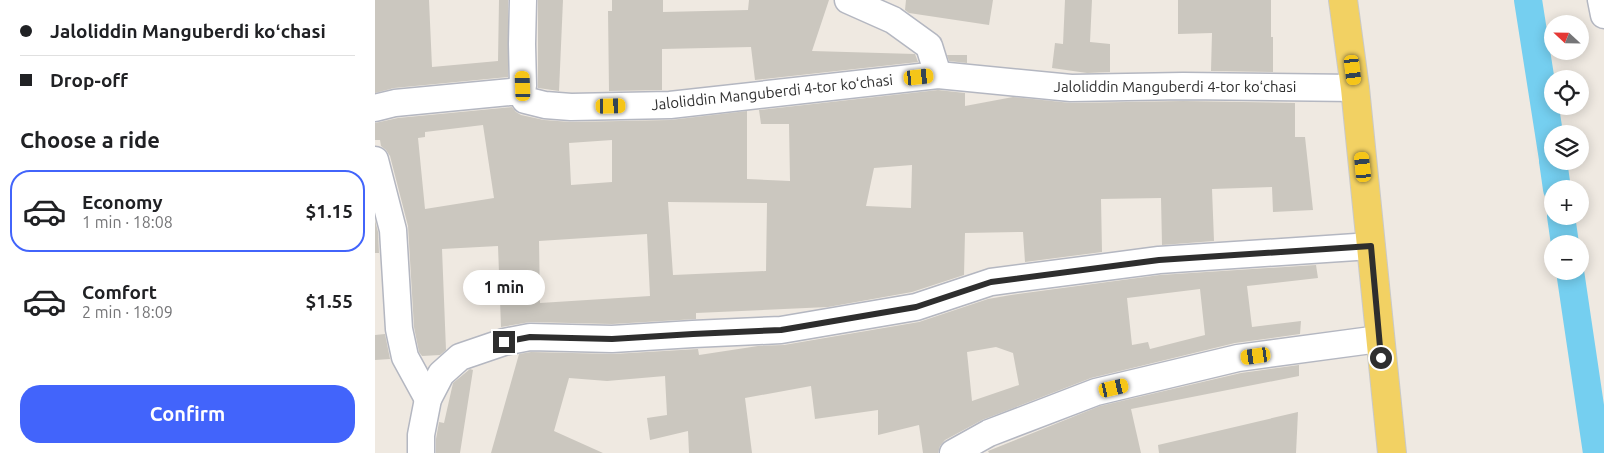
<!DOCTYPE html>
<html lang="en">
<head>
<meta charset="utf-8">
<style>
	body { margin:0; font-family:Ubuntu,sans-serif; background:#f6f6f6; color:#202124; height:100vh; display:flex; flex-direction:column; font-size:19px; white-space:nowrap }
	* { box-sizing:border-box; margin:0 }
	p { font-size:16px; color:#757577 }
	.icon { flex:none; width:28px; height:28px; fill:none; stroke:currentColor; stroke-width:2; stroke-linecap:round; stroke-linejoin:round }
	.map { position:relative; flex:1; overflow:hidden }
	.sheet { display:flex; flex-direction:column; background:#fff; width:375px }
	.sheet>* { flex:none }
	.banner { display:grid; align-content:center; height:110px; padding:0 20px; background:#fff }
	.needle { width:32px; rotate:292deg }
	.tools { position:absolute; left:1169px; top:15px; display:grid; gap:10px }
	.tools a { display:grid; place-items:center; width:45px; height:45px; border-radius:50%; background:#fff; box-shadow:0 2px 12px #0003; font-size:25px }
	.end { position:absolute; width:22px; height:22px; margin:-11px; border:6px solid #2e2e2e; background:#fff; box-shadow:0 0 0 2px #fff }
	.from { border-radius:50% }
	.bubble { position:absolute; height:35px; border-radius:18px; background:#fff; box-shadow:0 2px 12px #0003; font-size:16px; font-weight:700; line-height:35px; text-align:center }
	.car { position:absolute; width:15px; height:30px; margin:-15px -8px; border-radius:6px; box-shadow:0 0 4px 1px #0007; background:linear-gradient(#f5c518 24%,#345 0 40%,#f5c518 0 76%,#345 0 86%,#f5c518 0) }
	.banner b { display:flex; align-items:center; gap:18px; height:48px; font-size:19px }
	.banner b+b { border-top:1px solid #e0e0e0 }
	.banner i { width:12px; height:12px; background:#202124 }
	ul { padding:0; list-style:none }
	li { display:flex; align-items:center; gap:15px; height:82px; margin:0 10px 8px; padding:0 10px; border:2px solid transparent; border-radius:20px }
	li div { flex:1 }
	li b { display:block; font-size:19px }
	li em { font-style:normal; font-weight:700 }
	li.selected { border-color:#4264fb }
	li>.icon { width:45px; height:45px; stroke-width:1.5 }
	h2 { padding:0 20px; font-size:22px; line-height:60px }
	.primary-button { display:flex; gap:10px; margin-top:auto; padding:10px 20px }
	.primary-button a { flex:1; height:58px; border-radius:20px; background:#4264fb; color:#fff; font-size:20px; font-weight:700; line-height:58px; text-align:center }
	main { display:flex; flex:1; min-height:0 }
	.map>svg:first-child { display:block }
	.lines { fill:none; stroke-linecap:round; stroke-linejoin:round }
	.canal { stroke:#75cff0; stroke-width:28 }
	.building { fill:#cbc7bf; fill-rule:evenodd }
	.minor-casing { stroke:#b4b7c1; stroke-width:29 }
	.major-casing { stroke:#c9c9c9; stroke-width:30 }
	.minor { stroke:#fff; stroke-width:26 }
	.major { stroke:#f2d163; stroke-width:28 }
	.route { stroke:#2e2e2e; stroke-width:6 }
	.labels { text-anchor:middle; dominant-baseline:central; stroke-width:5; stroke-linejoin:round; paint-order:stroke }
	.street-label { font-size:15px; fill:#2e2e2e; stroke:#fff }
</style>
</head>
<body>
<main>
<section class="sheet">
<div class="banner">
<b><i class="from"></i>Jaloliddin Manguberdi koʻchasi</b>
<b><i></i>Drop-off</b>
</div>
<h2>Choose a ride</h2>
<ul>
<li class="selected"><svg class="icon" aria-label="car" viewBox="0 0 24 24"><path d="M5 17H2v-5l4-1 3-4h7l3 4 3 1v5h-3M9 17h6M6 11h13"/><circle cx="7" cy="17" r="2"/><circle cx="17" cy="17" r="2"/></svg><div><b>Economy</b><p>1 min · 18:08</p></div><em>$1.15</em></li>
<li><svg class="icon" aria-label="car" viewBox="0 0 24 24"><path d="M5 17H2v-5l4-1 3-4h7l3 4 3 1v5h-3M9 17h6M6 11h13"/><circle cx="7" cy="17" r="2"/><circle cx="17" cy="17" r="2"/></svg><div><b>Comfort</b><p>2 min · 18:09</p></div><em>$1.55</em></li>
</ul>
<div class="primary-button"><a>Confirm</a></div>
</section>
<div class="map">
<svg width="1229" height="453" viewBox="0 0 1229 453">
	<rect width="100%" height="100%" fill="#efe9e1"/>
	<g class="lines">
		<!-- canal -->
		<g class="canal">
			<polyline points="1153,0 1178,159"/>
			<polyline points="1178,161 1182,189"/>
			<polyline points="1186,216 1190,244"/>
			<polyline points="1195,271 1222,453"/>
		</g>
	</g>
	<!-- building -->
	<g class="building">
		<polygon points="0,0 54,0 57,67 123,61 124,0 133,0 133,77 19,88 0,93"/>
		<polygon points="163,0 188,0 184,91 163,88"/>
		<polygon points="237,0 288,0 288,12 373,10 374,0 454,0 437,51 540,54 543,62 380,80 376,47 287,49 287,90 234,91 233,11 237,11"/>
		<polygon points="531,0 618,0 614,25 534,13 530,10"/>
		<polygon points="690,0 717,0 715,42 735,44 735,72 712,73 677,68 680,43 688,44"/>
		<polygon points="803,0 896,0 896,37 898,37 898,72 836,71 837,33 803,34"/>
		<polygon points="572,55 592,55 592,63 574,61"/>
		<path d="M563,90L590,93V106L638,97L696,103L808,101L920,103V137H930L938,210L898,212L897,187L837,189L839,241L787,245L786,198L726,199L727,252L650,262L648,232L590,233L589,275L537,292L453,307L321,313V319L237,324L155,322L126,327L123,246L67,249L71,350L65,355L47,356L44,352L39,327L33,226L15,156L11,150L6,146L5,140H0V123L23,118L137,107L141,112L146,115L169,120L196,122L295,120L372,111V179L415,181L414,124H386L384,110ZM108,125L119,198L50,209L43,138L50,137V132ZM237,140V182L196,185L194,143ZM537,165L536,208L491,206L499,168ZM293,202L392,203L391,271L298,275ZM272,234L275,296L165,303L164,241Z"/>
		<polygon points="0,220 3,232 4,253 0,253"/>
		<path d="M941,265L943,278L872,286L877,327L926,321L925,334L860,343L716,378L607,420L570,440L565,446L563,453H548L544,425L503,435V410L440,419L436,386L370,398L377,453H314L313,431L275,440L272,418L292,415L290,376L232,381L194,378L179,431L228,453H116L144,354L156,352L238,354L323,349L324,355L383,346L409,345L544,322L613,299L636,295L785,275ZM825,289L830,335L775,349L773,342L757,345L752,298ZM621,347L638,353L644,385L597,401L592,352Z"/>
		<polygon points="10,334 15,359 0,360 0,335"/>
		<polygon points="924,365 924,376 756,409 766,453 614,453 613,451 725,406 866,373"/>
		<polygon points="95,369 98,370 85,453 61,453 61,439 64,422 69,423 78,383"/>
		<polygon points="923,412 921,453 784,453 783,445"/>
	</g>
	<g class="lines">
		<defs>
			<g id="minor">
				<polyline points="473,0 518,20 554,46 563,75"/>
				<polyline points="1226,0 1229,15"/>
				<polyline points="145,91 148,86 147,44 148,0"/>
				<polyline points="0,108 20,103 145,91 150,100 170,105 196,107 295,105 563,75 696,88 808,86 980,88"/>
				<polyline points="0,160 18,230 24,329 30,357 53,399"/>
				<polyline points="46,453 46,435 53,399 66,374 85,357 129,342 155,337 237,339 318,334 406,330 541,307 616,282 784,260 996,246"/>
				<polyline points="578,453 614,433 721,392 863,358 1004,339"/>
			</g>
			<polyline id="major" points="968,0 980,88 1017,453"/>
		</defs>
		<!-- minor casing -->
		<use href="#minor" class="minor-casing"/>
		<!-- major casing -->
		<use href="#major" class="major-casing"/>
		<!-- minor -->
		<use href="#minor" class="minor"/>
		<!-- major -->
		<use href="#major" class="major"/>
	</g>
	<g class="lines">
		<!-- route -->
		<polyline class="route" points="129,342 155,337 237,339 318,334 406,330 541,307 616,282 784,260 996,246 1006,358"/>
	</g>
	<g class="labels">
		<!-- street labels -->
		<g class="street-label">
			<text x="800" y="86">Jaloliddin Manguberdi 4-tor koʻchasi</text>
			<text transform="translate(397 92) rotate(-6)">Jaloliddin Manguberdi 4-tor koʻchasi</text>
		</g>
	</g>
</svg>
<div class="tools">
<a><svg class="needle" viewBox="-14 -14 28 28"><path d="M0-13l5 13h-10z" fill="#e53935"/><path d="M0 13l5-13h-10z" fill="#757577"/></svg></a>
<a><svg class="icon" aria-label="locate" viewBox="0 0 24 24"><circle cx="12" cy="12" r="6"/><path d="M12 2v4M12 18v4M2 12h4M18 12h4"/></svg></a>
<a><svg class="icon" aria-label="layers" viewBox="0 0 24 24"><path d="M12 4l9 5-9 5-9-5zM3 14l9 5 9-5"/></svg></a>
<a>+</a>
<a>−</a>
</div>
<i class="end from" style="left:1006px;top:358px"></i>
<i class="end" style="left:129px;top:342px"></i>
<div class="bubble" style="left:88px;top:270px;width:82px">1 min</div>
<i class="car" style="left:978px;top:70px;rotate:173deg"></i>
<i class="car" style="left:544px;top:77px;rotate:84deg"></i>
<i class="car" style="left:148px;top:86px;rotate:358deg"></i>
<i class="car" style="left:236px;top:106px;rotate:89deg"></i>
<i class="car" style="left:988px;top:167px;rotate:354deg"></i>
<i class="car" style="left:881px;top:356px;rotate:262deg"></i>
<i class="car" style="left:739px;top:388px;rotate:77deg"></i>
</div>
</main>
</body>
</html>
